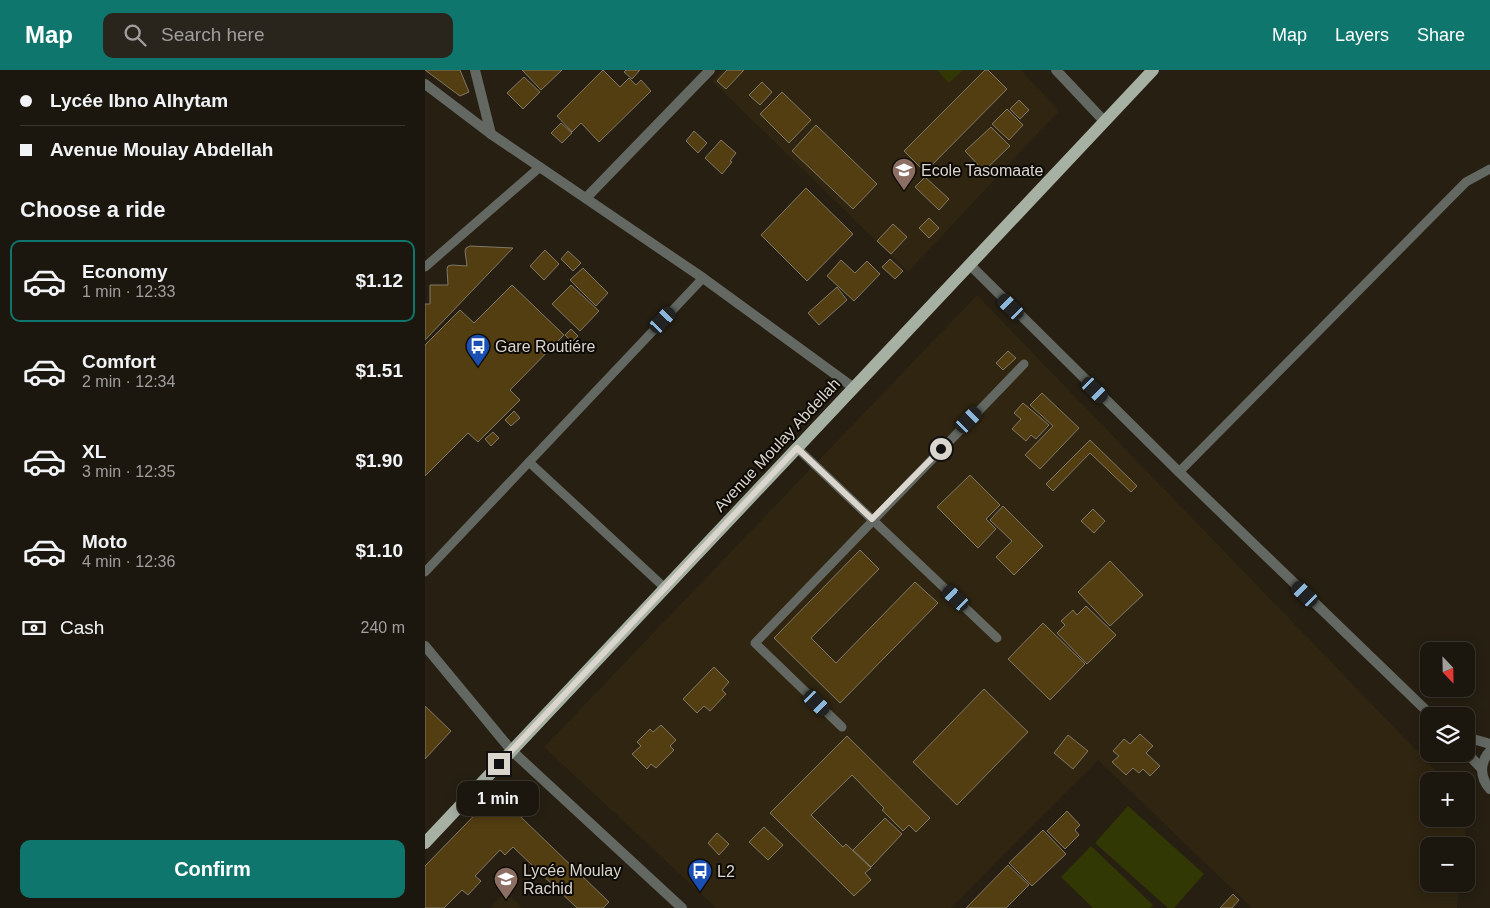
<!DOCTYPE html>
<html lang="en">
<head>
<meta charset="utf-8">
<style>
	body { margin:0; font-family:Arial,sans-serif; background:#29241c; color:#f1f3f6; height:100vh; display:flex; flex-direction:column; font-size:19px; white-space:nowrap }
	* { box-sizing:border-box; margin:0 }
	p { font-size:16px; color:#a09f9e }
	.icon { flex:none; width:28px; height:28px; fill:none; stroke:currentColor; stroke-width:2; stroke-linecap:round; stroke-linejoin:round }
	.map { position:relative; flex:1; overflow:hidden }
	.side { display:flex; flex-direction:column; background:#1c170e; width:425px }
	.side>* { flex:none }
	.hud { display:grid; align-content:center; height:110px; padding:0 20px; background:#1c170e }
	.needle { width:32px; rotate:158deg }
	.fabs { position:absolute; left:995px; top:572px; display:grid; gap:10px }
	.fabs a { display:grid; place-items:center; width:55px; height:55px; border-radius:10px; background:#1c170e; box-shadow:0 2px 12px #0003,0 0 0 1px #3a362e; font-size:25px }
	.end { position:absolute; width:22px; height:22px; margin:-11px; border:6px solid #dad5cd; background:#111; box-shadow:0 0 0 2px #111 }
	.from { border-radius:50% }
	.bubble { position:absolute; height:35px; border-radius:10px; background:#1c170e; box-shadow:0 2px 12px #0003,0 0 0 1px #3a362e; font-size:16px; font-weight:700; line-height:35px; text-align:center }
	.car { position:absolute; width:15px; height:30px; margin:-15px -8px; border-radius:6px; box-shadow:0 0 4px 1px #0007; background:linear-gradient(#222 24%,#8ab4d8 0 40%,#222 0 76%,#8ab4d8 0 86%,#222 0) }
	.hud b { display:flex; align-items:center; gap:18px; height:48px; font-size:19px }
	.hud b+b { border-top:1px solid #3a362e }
	.hud i { width:12px; height:12px; background:#f1f3f6 }
	ul { padding:0; list-style:none }
	li { display:flex; align-items:center; gap:15px; height:82px; margin:0 10px 8px; padding:0 10px; border:2px solid transparent; border-radius:10px }
	li div { flex:1 }
	li b { display:block; font-size:19px }
	li em { font-style:normal; font-weight:700 }
	li.on { border-color:#0f766e }
	li>.icon { width:45px; height:45px; stroke-width:1.5 }
	h2 { padding:0 20px; font-size:22px; line-height:60px }
	.pay { display:flex; align-items:center; gap:12px; height:55px; padding:0 20px; font-size:19px }
	.pay p { margin-inline-start:auto }
	.cta { display:flex; gap:10px; margin-top:auto; padding:10px 20px }
	.cta a { flex:1; height:58px; border-radius:10px; background:#0f766e; color:#fff; font-size:20px; font-weight:700; line-height:58px; text-align:center }
	header { display:flex; align-items:center; gap:30px; box-sizing:border-box; height:70px; padding:0 25px; background:#0f766e; color:#fff }
	header strong { font-size:24px }
	nav { display:flex; gap:28px; margin-inline-start:auto; font-size:18px }
	.search { width:350px; height:45px; background:#29241c; display:flex; align-items:center; gap:12px; box-sizing:border-box; padding:0 18px; border-radius:10px; color:#a09f9e; font-size:19px }
	main { display:flex; flex:1; min-height:0 }
	.map>svg:first-child { display:block }
	.built { fill:#2f2511 }
	.green { fill:#323804 }
	.building { fill:#533e11; stroke:#807868 }
	.lines { fill:none; stroke-linecap:round; stroke-linejoin:round }
	.service { stroke:#636862; stroke-width:9 }
	.minor { stroke:#636862; stroke-width:10 }
	.tertiary { stroke:#636862; stroke-width:10 }
	.primary { stroke:#a6b0a3; stroke-width:12 }
	.route { stroke:#dad5cd; stroke-width:6 }
	.labels { text-anchor:middle; dominant-baseline:central; stroke-width:4; stroke-linejoin:round; paint-order:stroke }
	.poi-label { font-size:16px; fill:#dad5cd; stroke:#0d0a05; text-anchor:start }
	.street-label { font-size:16px; fill:#dad5cd; stroke:#0d0a05 }
</style>
</head>
<body>
<header>
<strong>Map</strong>
<div class="search"><svg class="icon" aria-label="search" viewBox="0 0 24 24"><circle cx="10" cy="10" r="6"/><path d="M15 15l6 6"/></svg>Search here</div>
<nav><a>Map</a><a>Layers</a><a>Share</a></nav>
</header>
<main>
<section class="side">
<div class="hud">
<b><i class="from"></i>Lycée Ibno Alhytam</b>
<b><i></i>Avenue Moulay Abdellah</b>
</div>
<h2>Choose a ride</h2>
<ul>
<li class="on"><svg class="icon" aria-label="car" viewBox="0 0 24 24"><path d="M5 17H2v-5l4-1 3-4h7l3 4 3 1v5h-3M9 17h6M6 11h13"/><circle cx="7" cy="17" r="2"/><circle cx="17" cy="17" r="2"/></svg><div><b>Economy</b><p>1 min · 12:33</p></div><em>$1.12</em></li>
<li><svg class="icon" aria-label="car" viewBox="0 0 24 24"><path d="M5 17H2v-5l4-1 3-4h7l3 4 3 1v5h-3M9 17h6M6 11h13"/><circle cx="7" cy="17" r="2"/><circle cx="17" cy="17" r="2"/></svg><div><b>Comfort</b><p>2 min · 12:34</p></div><em>$1.51</em></li>
<li><svg class="icon" aria-label="car" viewBox="0 0 24 24"><path d="M5 17H2v-5l4-1 3-4h7l3 4 3 1v5h-3M9 17h6M6 11h13"/><circle cx="7" cy="17" r="2"/><circle cx="17" cy="17" r="2"/></svg><div><b>XL</b><p>3 min · 12:35</p></div><em>$1.90</em></li>
<li><svg class="icon" aria-label="car" viewBox="0 0 24 24"><path d="M5 17H2v-5l4-1 3-4h7l3 4 3 1v5h-3M9 17h6M6 11h13"/><circle cx="7" cy="17" r="2"/><circle cx="17" cy="17" r="2"/></svg><div><b>Moto</b><p>4 min · 12:36</p></div><em>$1.10</em></li>
</ul>
<div class="pay"><svg class="icon" aria-label="cash" viewBox="0 0 24 24"><path d="M3 7h18v10H3z"/><circle cx="12" cy="12" r="2"/></svg>Cash<p>240 m</p></div>
<div class="cta"><a>Confirm</a></div>
</section>
<div class="map">
<svg width="1065" height="838" viewBox="0 0 1065 838">
	<rect width="100%" height="100%" fill="#261f12"/>
	<!-- built -->
	<g class="built">
		<polygon points="298,0 596,0 634,41 483,202 287,11"/>
		<polygon points="552,225 1021,711 1004,711 1004,749 1041,749 1041,747 1042,748 1039,776 1004,776 1004,814 1035,814 1032,838 827,838 673,690 526,838 291,838 119,677"/>
		<polygon points="81,822 97,838 65,838"/>
	</g>
	<!-- green -->
	<g class="green">
		<polygon points="512,0 538,0 524,13"/>
		<polygon points="703,736 779,804 749,838 743,838 670,773"/>
		<polygon points="666,776 728,835 725,838 668,838 636,807"/>
	</g>
	<!-- building -->
	<g class="building">
		<polygon points="0,0 35,0 44,22 35,26"/>
		<polygon points="97,0 137,0 116,20"/>
		<polygon points="178,0 195,17 204,8 211,15 216,10 226,21 174,72 156,53 147,62 132,46"/>
		<polygon points="201,0 215,0 207,9 199,2"/>
		<polygon points="302,0 319,0 301,19 292,11"/>
		<polygon points="560,0 563,0 582,19 500,102 479,81"/>
		<polygon points="99,7 115,22 98,39 82,23"/>
		<polygon points="337,12 347,22 335,35 324,25"/>
		<polygon points="357,22 386,50 364,73 335,44"/>
		<polygon points="594,30 604,40 595,49 585,39"/>
		<polygon points="582,39 598,55 584,70 567,54"/>
		<polygon points="136,53 147,63 137,73 126,63"/>
		<polygon points="391,55 452,114 428,139 367,81"/>
		<polygon points="566,57 585,76 559,101 540,81"/>
		<polygon points="269,61 282,73 273,83 261,71"/>
		<polygon points="296,70 311,83 305,91 307,92 297,104 280,88"/>
		<polygon points="500,107 524,129 514,140 490,117"/>
		<polygon points="381,118 428,164 382,211 336,165"/>
		<polygon points="504,148 514,158 504,168 494,158"/>
		<polygon points="468,154 482,167 466,184 452,171"/>
		<polygon points="45,176 88,178 0,270 0,234 5,234 5,215 23,215 22,199 23,196 27,195 42,196 40,181 41,178"/>
		<polygon points="120,180 134,194 119,210 105,196"/>
		<polygon points="143,181 156,193 148,201 136,189"/>
		<polygon points="465,189 478,201 470,209 457,197"/>
		<polygon points="416,190 430,203 442,191 455,204 429,231 402,206"/>
		<polygon points="158,198 183,223 171,236 145,210"/>
		<polygon points="87,215 139,265 85,320 95,330 53,372 43,363 0,406 0,275 35,240 49,253"/>
		<polygon points="146,215 174,241 155,261 127,234"/>
		<polygon points="412,217 422,230 394,255 383,243"/>
		<polygon points="146,259 153,266 147,272 140,265"/>
		<polygon points="583,281 591,288 578,300 571,293"/>
		<polygon points="617,323 654,358 615,399 600,385 628,356 605,335"/>
		<polygon points="598,333 624,355 611,369 606,365 601,371 587,359 596,349 589,343"/>
		<polygon points="89,341 95,348 86,356 80,350"/>
		<polygon points="68,362 74,368 66,376 60,369"/>
		<polygon points="665,370 712,416 706,422 665,383 628,421 621,414"/>
		<polygon points="545,405 575,435 561,449 571,459 553,478 512,437"/>
		<polygon points="578,436 618,476 589,505 571,487 587,471 565,450"/>
		<polygon points="668,439 680,451 669,463 656,451"/>
		<polygon points="435,480 454,499 386,568 411,593 490,512 513,533 415,633 349,568"/>
		<polygon points="685,491 718,525 685,556 653,522"/>
		<polygon points="661,536 691,565 662,594 632,563 640,555 636,551 648,540 652,545"/>
		<polygon points="618,553 660,594 625,630 583,589"/>
		<polygon points="289,597 304,612 297,620 301,624 285,641 279,636 272,643 258,629"/>
		<polygon points="559,619 603,662 532,735 488,692"/>
		<polygon points="0,636 26,661 0,689"/>
		<polygon points="236,655 251,670 245,676 249,680 231,698 226,694 222,699 207,684 216,676 212,672 225,659 228,662"/>
		<polygon points="715,664 728,676 721,683 735,696 725,706 718,699 714,703 708,698 701,705 687,692 694,686 688,681 699,669 705,674"/>
		<polygon points="643,665 663,681 648,699 629,683"/>
		<polygon points="422,666 505,748 491,762 484,755 478,761 457,740 459,738 427,705 386,745 418,777 421,774 446,798 440,803 446,810 429,826 345,743"/>
		<polygon points="71,723 184,832 178,838 152,838 88,777 80,785 75,780 50,806 56,811 43,825 37,820 19,838 0,838 0,796"/>
		<polygon points="642,741 655,755 650,760 654,765 640,779 622,761"/>
		<polygon points="460,748 477,764 446,797 428,780"/>
		<polygon points="339,757 358,775 343,790 324,772"/>
		<polygon points="618,760 641,784 607,816 584,793"/>
		<polygon points="292,763 304,774 294,785 283,773"/>
		<polygon points="583,795 604,815 581,838 541,838"/>
		<polygon points="808,824 814,830 807,838 795,838"/>
	</g>
	<g class="lines">
		<!-- service -->
		<g class="service">
			<polyline points="0,197 115,97"/>
			<polyline points="372,378 572,568"/>
			<polyline points="104,392 240,518"/>
			<polyline points="754,402 1041,112 1065,99"/>
			<polyline points="0,502 278,208"/>
			<polyline points="417,657 330,573 599,294"/>
		</g>
		<!-- minor -->
		<g class="minor">
			<polyline points="50,0 66,64"/>
			<polyline points="631,0 680,52"/>
			<polyline points="0,14 66,64 278,208 429,318"/>
			<polyline points="161,128 285,0"/>
			<polyline points="0,576 87,681 257,838"/>
		</g>
		<!-- tertiary -->
		<g class="tertiary">
			<polyline points="545,195 754,402 1007,646"/>
			<polyline points="1041,667 1065,674"/>
			<path d="M1065,681C1055,692 1054,707 1065,719"/>
			<polyline points="1041,682 1057,699"/>
		</g>
		<!-- primary -->
		<polyline class="primary" points="0,773 728,0"/>
	</g>
	<g class="lines">
		<!-- route -->
		<polyline class="route" points="74,694 372,378 447,449 516,379"/>
	</g>
	<!-- icons -->
	<defs>
		<symbol id="school-pin" viewBox="-11 -11 22 30"><path d="M0 17L-7.5 6A9.5 9.5 0 1 1 7.5 6Z" fill="#8d6e63" stroke="#0d0a05"/><path d="M0-5L7-2L0 1L-7-2ZM-4 1L0 2.5L4 1V4Q0 6-4 4Z" fill="#fff"/></symbol>
		<symbol id="bus-pin" viewBox="-11 -11 22 30"><path d="M0 17L-7.5 6A9.5 9.5 0 1 1 7.5 6Z" fill="#1a4fb4" stroke="#0d0a05"/><path d="M-5-6H5V4H4V6H2V4H-2V6H-4V4H-5ZM-3.5-4V0h7V-4ZM-3.5 1.2v1.5H-2V1.2ZM2 1.2v1.5H3.5V1.2Z" fill="#fff"/></symbol>
		<symbol id="university-pin" viewBox="-11 -11 22 30"><path d="M0 17L-7.5 6A9.5 9.5 0 1 1 7.5 6Z" fill="#8d6e63" stroke="#0d0a05"/><path d="M0-5L7-2L0 1L-7-2ZM-4 1L0 2.5L4 1V4Q0 6-4 4Z" fill="#fff"/></symbol>
	</defs>
	<g fill-rule="evenodd">
		<use href="#school-pin" x="465" y="86" width="28" height="38"/>
		<use href="#bus-pin" x="39" y="262" width="28" height="38"/>
		<use href="#bus-pin" x="261" y="787" width="28" height="38"/>
		<use href="#university-pin" x="67" y="795" width="28" height="38"/>
	</g>
	<g class="labels">
		<!-- poi labels -->
		<g class="poi-label">
			<text x="496" y="100">Ecole Tasomaate</text>
			<text x="70" y="276">Gare Routiére</text>
			<text x="98" y="800">Lycée Moulay<tspan x="98" dy="18">Rachid</tspan></text>
			<text x="292" y="801">L2</text>
		</g>
		<!-- street labels -->
		<g class="street-label">
			<text transform="translate(352 375) rotate(-47)">Avenue Moulay Abdellah</text>
		</g>
	</g>
</svg>
<div class="fabs">
<a><svg class="needle" viewBox="-14 -14 28 28"><path d="M0-13l5 13h-10z" fill="#e53935"/><path d="M0 13l5-13h-10z" fill="#a09f9e"/></svg></a>
<a><svg class="icon" aria-label="layers" viewBox="0 0 24 24"><path d="M12 4l9 5-9 5-9-5zM3 14l9 5 9-5"/></svg></a>
<a>+</a>
<a>−</a>
</div>
<i class="end from" style="left:516px;top:379px"></i>
<i class="end" style="left:74px;top:694px"></i>
<div class="bubble" style="left:32px;top:711px;width:82px">1 min</div>
<i class="car" style="left:586px;top:237px;rotate:315deg"></i>
<i class="car" style="left:238px;top:250px;rotate:43deg"></i>
<i class="car" style="left:670px;top:320px;rotate:135deg"></i>
<i class="car" style="left:544px;top:350px;rotate:44deg"></i>
<i class="car" style="left:880px;top:524px;rotate:314deg"></i>
<i class="car" style="left:531px;top:528px;rotate:313deg"></i>
<i class="car" style="left:392px;top:633px;rotate:134deg"></i>
</div>
</main>
</body>
</html>
